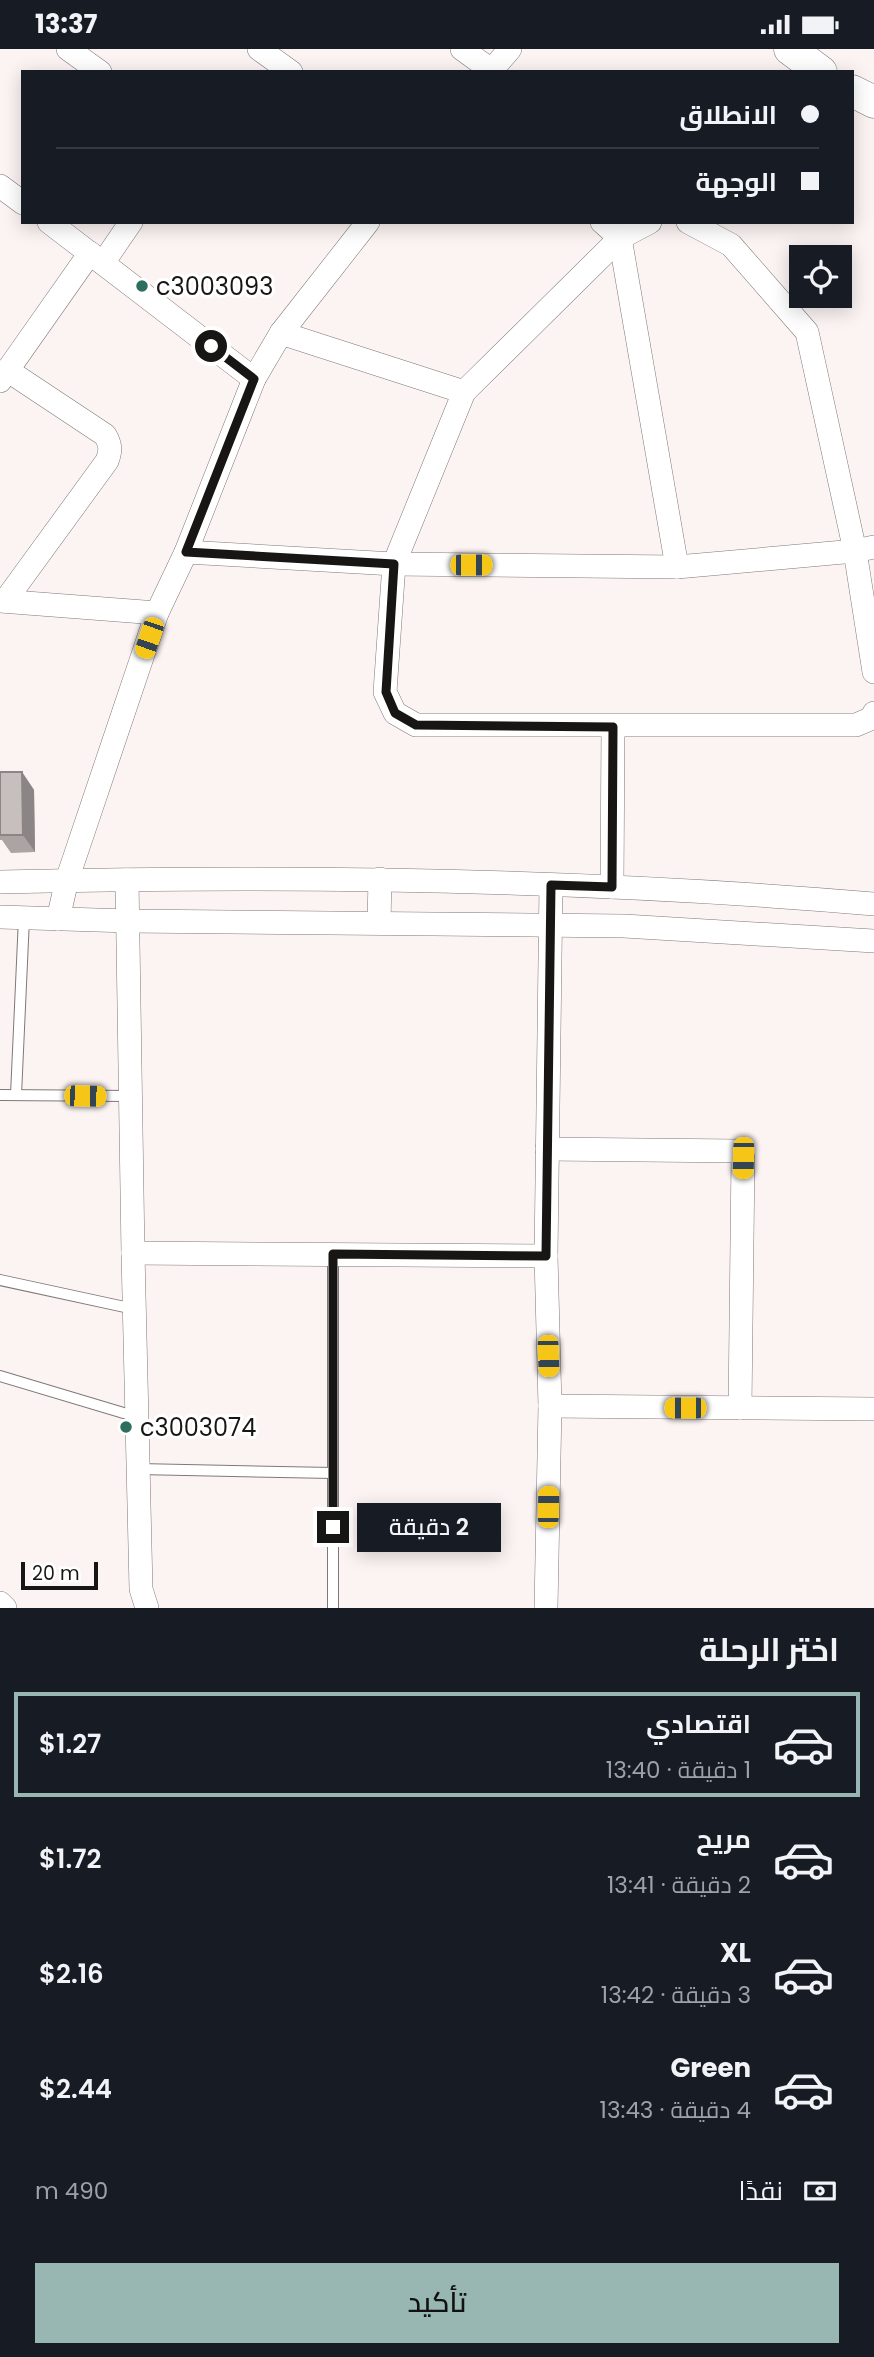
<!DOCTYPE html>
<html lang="ar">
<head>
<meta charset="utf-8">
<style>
	body { margin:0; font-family:Poppins,Cairo,sans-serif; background:#20242c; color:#f1f3f6; direction:rtl; height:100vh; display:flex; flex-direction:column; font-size:26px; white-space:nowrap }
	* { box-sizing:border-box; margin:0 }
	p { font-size:23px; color:#9ea1a6 }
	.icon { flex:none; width:38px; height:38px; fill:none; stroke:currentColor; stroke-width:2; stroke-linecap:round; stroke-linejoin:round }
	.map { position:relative; height:1559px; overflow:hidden; direction:ltr }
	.details { display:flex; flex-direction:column; background:#171b24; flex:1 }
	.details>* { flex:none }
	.top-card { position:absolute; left:21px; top:21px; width:833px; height:154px; border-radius:0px; box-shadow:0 4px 18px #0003; direction:rtl; display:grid; align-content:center; height:154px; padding:0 35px; background:#171b24 }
	.tools { position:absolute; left:789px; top:196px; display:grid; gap:14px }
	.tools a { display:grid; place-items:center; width:63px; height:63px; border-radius:0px; background:#171b24; box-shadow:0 4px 18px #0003; font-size:35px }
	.scale { position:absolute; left:21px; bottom:18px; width:77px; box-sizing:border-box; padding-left:7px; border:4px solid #181515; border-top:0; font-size:19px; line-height:24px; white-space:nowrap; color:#181515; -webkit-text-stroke:5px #fff; paint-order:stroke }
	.end { position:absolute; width:32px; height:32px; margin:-16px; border:9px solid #181515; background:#fff; box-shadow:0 0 0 4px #fff }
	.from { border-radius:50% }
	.bubble { position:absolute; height:49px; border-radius:0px; background:#171b24; box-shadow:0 4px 18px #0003; font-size:23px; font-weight:600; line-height:49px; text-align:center; direction:rtl }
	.car { position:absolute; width:21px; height:42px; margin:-21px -10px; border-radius:9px; box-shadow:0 0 5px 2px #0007; background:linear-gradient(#f5c518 24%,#345 0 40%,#f5c518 0 76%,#345 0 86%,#f5c518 0) }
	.top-card b { display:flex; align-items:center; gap:24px; height:66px; font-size:26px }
	.top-card b+b { border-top:2px solid #363941 }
	.top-card i { width:18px; height:18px; background:#f1f3f6 }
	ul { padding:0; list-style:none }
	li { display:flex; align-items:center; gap:21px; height:105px; margin:0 14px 10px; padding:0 21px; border:4px solid transparent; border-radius:0px }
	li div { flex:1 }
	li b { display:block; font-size:26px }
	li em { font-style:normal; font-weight:600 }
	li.current { border-color:#99b7b2 }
	li>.icon { width:63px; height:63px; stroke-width:1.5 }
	h2 { padding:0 35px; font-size:32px; line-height:84px }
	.pay { display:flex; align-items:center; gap:18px; height:77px; padding:0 35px; font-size:26px }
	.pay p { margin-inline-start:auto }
	.button { display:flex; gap:14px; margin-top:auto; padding:14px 35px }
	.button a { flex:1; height:80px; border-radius:0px; background:#99b7b2; color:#111; font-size:28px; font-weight:600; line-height:80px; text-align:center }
	.status { display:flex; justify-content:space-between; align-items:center; height:49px; padding:0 35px; background:#171b24; direction:ltr }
	.status svg { height:19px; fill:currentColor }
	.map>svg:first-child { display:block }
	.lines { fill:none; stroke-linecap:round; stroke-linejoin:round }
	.service-casing { stroke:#807878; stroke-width:12 }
	.minor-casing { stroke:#807878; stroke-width:24 }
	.secondary-casing { stroke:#807878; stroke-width:33 }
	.service { stroke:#fff; stroke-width:10 }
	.minor { stroke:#fff; stroke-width:23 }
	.secondary { stroke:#fff; stroke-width:32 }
	.wall { fill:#aba4a3 }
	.shaded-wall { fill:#8b8685 }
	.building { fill:#c7bfbe; stroke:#8b8685; stroke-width:2 }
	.route { stroke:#181515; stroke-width:9 }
	.poi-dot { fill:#2d6e5e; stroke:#fff; stroke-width:2.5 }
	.labels { text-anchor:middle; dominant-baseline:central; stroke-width:6; stroke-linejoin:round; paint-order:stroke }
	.poi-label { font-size:24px; fill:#181515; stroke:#fff; text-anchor:start }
</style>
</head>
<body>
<div class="status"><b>13:37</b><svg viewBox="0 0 49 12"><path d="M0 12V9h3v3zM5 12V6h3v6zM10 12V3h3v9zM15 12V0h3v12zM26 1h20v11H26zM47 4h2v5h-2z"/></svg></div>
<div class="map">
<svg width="874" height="1559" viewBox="0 0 874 1559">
	<rect width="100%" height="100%" fill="#fcf4f3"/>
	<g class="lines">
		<defs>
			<g id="service">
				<polyline points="0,1046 131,1047"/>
				<polyline points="16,1046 24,869"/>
				<polyline points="0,1231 134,1260"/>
				<polyline points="0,1327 137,1368"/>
				<polyline points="138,1420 333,1424"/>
				<polyline points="333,1559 333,1205"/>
			</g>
			<g id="minor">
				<polyline points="68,0 100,23"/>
				<polyline points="259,0 291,23"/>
				<polyline points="462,0 491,21"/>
				<polyline points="490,23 510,0"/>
				<polyline points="0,137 23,154"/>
				<polyline points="49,173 254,330"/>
				<polyline points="602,173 620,189 677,518"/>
				<polyline points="650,173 620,189 464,343 394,515 385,643 395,664 416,676 856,676 872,669 874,664"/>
				<polyline points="688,173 731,196 807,283 855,502 874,623"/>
				<polyline points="103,214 131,173"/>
				<polyline points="281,284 464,343"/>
				<polyline points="0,332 90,204"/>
				<polyline points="186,503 394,515 677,518 855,502 874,498"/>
				<polyline points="0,552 157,564"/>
				<path d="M5,552L107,412C111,402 111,396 105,386L7,321"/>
				<polyline points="127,831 133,1204 141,1540 147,1559"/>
				<path d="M0,833C291,826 584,830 874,855"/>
				<polyline points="612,838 613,678"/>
				<polyline points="0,868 129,872 624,877 874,892"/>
				<polyline points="58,870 67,831 157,564 186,503 254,330 281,284 368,173"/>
				<polyline points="379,873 380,830"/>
				<polyline points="547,1100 738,1102 743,1109 740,1359"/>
				<polyline points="133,1204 546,1207"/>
				<polyline points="550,1357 874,1360"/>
				<polyline points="0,1554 5,1559"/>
				<polyline points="546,1559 550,1357 546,1207 551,836"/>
			</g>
			<g id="secondary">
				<polyline points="790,0 821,23"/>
				<polyline points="852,42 874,53"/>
			</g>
		</defs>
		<!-- service casing -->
		<use href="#service" class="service-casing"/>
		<!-- minor casing -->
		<use href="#minor" class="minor-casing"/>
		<!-- secondary casing -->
		<use href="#secondary" class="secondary-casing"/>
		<!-- service -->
		<use href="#service" class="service"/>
		<!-- minor -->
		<use href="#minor" class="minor"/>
		<!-- secondary -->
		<use href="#secondary" class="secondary"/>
	</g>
	<!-- wall -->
	<polygon class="wall" points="0,723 22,723 34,741 35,803 11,804 2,791 0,791"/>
	<!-- shaded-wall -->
	<polygon class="shaded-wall" points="22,723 34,741 35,803 23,786"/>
	<!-- building -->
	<polygon class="building" points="0,723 22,723 23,786 0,786"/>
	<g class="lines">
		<!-- route -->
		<polyline class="route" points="211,297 254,330 186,503 394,515 386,643 395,664 416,676 613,678 612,838 551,836 546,1207 333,1205 333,1478"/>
	</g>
	<!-- markers -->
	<g class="poi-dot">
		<circle cx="142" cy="237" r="7"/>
		<circle cx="126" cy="1378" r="7"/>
	</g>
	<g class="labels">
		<!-- poi labels -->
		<g class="poi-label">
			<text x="156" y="237">c3003093</text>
			<text x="140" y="1378">c3003074</text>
		</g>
	</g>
</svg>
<div class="tools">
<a><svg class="icon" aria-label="locate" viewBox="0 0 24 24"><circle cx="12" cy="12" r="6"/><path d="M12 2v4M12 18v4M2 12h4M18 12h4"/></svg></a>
</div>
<div class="scale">20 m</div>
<i class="end from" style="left:211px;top:297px"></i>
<i class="end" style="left:333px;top:1478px"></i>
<div class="bubble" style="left:357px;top:1454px;width:144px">2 دقيقة</div>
<i class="car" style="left:471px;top:516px;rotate:90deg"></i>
<i class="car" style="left:149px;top:589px;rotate:199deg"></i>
<i class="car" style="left:85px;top:1047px;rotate:91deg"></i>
<i class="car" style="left:743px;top:1109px;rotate:181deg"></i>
<i class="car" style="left:548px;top:1307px;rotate:178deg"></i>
<i class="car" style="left:685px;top:1359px;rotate:270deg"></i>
<i class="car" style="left:548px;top:1458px;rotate:1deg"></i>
<div class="top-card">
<b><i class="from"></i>الانطلاق</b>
<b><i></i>الوجهة</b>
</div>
</div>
<section class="details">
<h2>اختر الرحلة</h2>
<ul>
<li class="current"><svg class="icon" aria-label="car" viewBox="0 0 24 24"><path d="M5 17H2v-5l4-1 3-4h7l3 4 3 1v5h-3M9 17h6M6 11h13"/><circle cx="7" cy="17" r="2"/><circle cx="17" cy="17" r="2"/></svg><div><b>اقتصادي</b><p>1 دقيقة · 13:40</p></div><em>$1.27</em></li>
<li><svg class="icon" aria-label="car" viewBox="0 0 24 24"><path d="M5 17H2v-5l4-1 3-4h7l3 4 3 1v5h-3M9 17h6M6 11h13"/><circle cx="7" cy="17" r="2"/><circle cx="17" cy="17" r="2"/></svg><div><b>مريح</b><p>2 دقيقة · 13:41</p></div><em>$1.72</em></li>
<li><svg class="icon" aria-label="car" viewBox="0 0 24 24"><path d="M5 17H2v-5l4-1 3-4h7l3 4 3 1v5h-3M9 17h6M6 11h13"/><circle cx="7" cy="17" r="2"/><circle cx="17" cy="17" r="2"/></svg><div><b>XL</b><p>3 دقيقة · 13:42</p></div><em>$2.16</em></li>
<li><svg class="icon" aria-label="car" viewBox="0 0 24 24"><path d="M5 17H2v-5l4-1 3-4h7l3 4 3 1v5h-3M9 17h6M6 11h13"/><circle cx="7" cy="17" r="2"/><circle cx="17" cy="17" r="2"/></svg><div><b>Green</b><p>4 دقيقة · 13:43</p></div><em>$2.44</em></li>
</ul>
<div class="pay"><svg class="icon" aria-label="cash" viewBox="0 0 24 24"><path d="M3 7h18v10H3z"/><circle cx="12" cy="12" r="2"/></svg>نقدًا<p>490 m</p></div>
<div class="button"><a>تأكيد</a></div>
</section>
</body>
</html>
